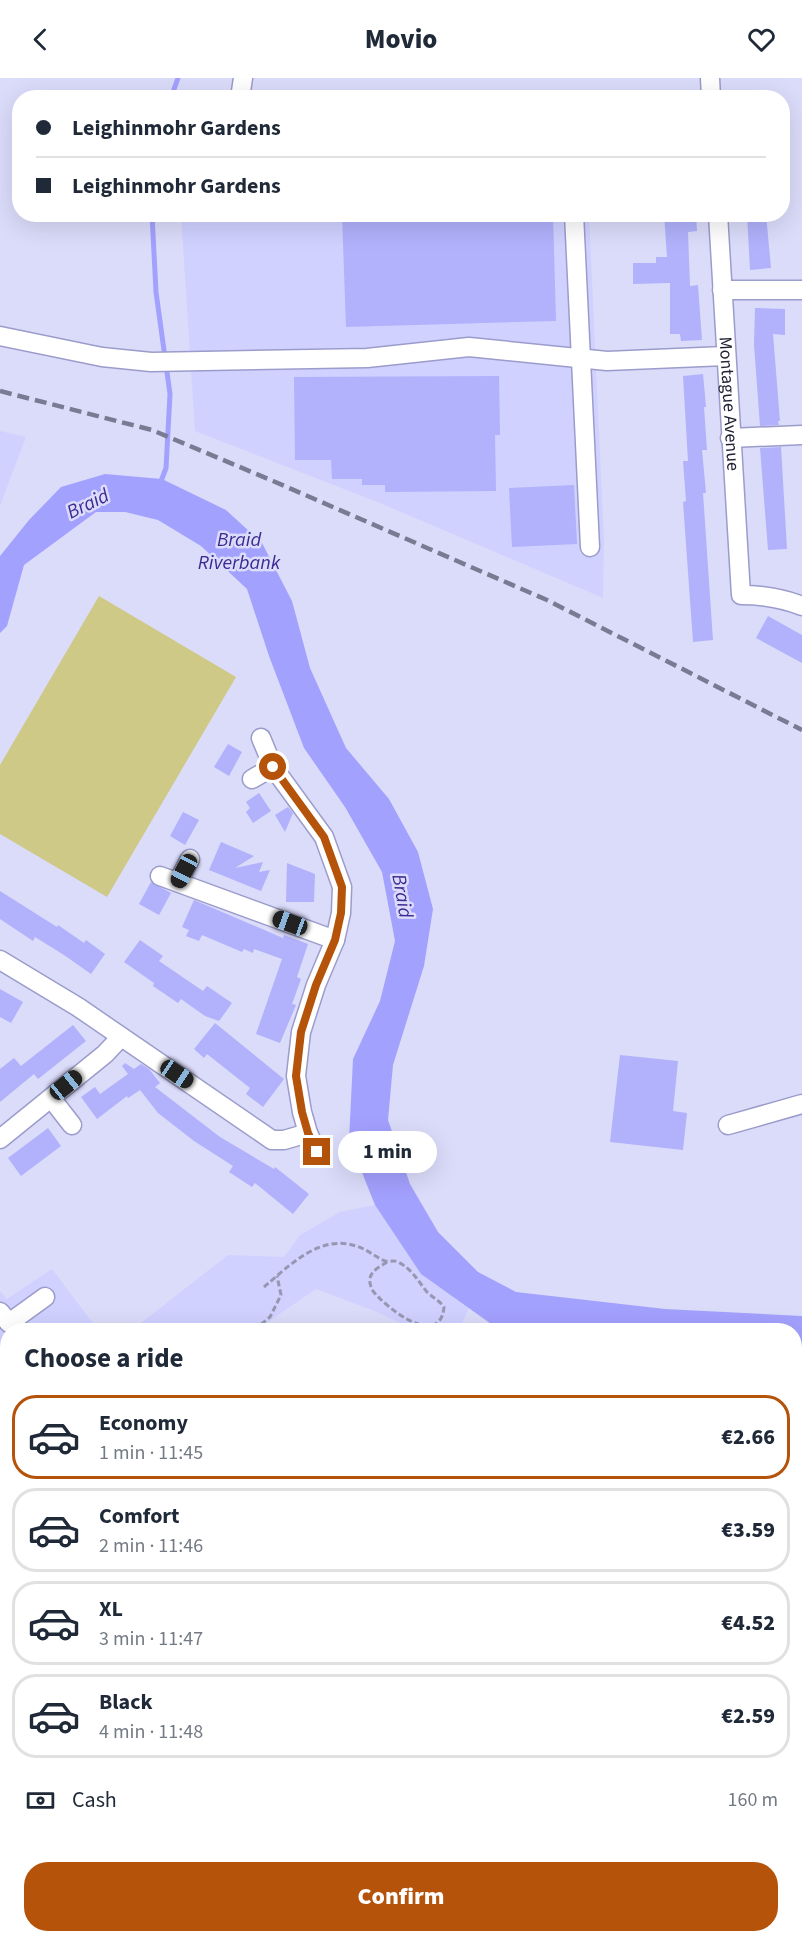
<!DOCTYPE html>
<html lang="en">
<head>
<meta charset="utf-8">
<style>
	body { margin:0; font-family:"Source Sans 3",sans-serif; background:#f2f2f3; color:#1f2937; height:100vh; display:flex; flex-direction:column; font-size:22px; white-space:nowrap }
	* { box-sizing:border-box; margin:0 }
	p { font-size:20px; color:#747a83 }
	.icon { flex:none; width:33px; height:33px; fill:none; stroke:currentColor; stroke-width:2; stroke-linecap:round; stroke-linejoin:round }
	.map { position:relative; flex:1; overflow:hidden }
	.sheet { position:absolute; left:0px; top:1245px; width:802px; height:620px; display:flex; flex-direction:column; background:#fff; border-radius:24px 24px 0 0; box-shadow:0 6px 24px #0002 }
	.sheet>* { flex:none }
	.hud { position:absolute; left:12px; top:12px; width:778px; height:132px; border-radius:24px; box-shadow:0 6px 24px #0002; display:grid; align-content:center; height:132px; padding:0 24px; background:#fff }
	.end { position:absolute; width:27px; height:27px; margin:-14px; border:8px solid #b45309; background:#fff; box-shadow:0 0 0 3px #fff }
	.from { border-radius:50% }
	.bubble { position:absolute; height:42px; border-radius:21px; background:#fff; box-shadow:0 6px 24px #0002; font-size:20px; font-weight:800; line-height:42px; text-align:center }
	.car { position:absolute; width:18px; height:36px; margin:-18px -9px; border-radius:8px; box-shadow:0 0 4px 2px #0007; background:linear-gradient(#222 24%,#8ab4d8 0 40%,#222 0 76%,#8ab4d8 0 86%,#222 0) }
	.hud b { display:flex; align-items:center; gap:21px; height:57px; font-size:22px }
	.hud b+b { border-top:2px solid #e0e1e3 }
	.hud i { width:15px; height:15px; background:#1f2937 }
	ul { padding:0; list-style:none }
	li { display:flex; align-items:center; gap:18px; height:84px; margin:0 12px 9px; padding:0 12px; border:3px solid #e0e1e3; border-radius:24px }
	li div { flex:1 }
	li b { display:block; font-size:22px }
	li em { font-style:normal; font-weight:800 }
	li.current { border-color:#b45309 }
	li>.icon { width:54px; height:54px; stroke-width:1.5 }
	h2 { padding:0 24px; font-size:27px; line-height:72px }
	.pay { display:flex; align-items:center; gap:15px; height:66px; padding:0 24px; font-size:22px }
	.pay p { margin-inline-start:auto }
	.action { display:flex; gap:12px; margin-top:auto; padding:12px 24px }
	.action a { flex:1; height:69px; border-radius:24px; background:#b45309; color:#fff; font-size:24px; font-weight:800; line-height:69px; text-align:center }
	header { display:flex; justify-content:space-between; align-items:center; height:78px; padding:0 24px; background:#fff; font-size:27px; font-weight:800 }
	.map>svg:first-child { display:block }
	.built { fill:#d0d1ff }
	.green { fill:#cfc987 }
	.water { fill:#a3a1fe }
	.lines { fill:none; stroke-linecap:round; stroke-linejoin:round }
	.stream { stroke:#a3a1fe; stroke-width:5 }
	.building { fill:#b1b1fc }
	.minor-casing { stroke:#9b9ccb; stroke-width:21 }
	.path { stroke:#9697b1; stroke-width:3; stroke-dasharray:6 3; stroke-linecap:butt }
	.minor { stroke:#fff; stroke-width:18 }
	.rail { stroke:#7a7a93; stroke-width:4.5; stroke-dasharray:12 6; stroke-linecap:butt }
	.route { stroke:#b45309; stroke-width:8 }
	.labels { text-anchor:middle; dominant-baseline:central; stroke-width:5; stroke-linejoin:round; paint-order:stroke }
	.street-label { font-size:18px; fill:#212134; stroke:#dbdcfa }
	.water-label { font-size:20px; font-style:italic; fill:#3d2992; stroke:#dbdcfa }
</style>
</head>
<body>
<header><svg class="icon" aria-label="back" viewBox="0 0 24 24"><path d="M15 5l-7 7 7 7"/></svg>Movio<svg class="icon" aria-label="heart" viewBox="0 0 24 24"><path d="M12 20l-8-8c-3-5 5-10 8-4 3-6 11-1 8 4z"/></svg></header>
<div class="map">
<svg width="802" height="1864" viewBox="0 0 802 1864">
	<rect width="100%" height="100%" fill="#dbdcfa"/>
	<!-- built -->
	<g class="built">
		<polygon points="181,137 589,137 604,463 603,520 380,425 195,353"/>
		<polygon points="0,353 26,359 0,428"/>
		<polygon points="375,1127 421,1196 469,1230 459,1252 416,1252 372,1232 316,1211 278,1237 259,1252 132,1252 228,1177 284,1179 300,1157 340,1134"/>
		<polygon points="52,1191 98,1252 8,1252 7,1412 0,1409 0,1213 7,1221"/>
	</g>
	<!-- green -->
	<polygon class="green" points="99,518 236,599 107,819 0,756 0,687"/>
	<!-- water -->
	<polygon class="water" points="105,396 162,401 226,432 262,465 292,523 310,590 346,670 389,721 418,774 433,831 424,888 393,987 388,1042 410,1106 438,1154 478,1194 516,1214 665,1231 802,1238 802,1273 795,1273 795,1252 520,1252 494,1248 421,1196 375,1127 349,1062 353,981 380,923 395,863 382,794 345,729 304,670 269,578 247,511 201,468 158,442 125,434 96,434 24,487 7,548 0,555 0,478 29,442 61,409"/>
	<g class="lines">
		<!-- stream -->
		<g class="stream">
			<polyline points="171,20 178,0"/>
			<polyline points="152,136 156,214 170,316 166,390 160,406"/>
		</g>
	</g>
	<!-- building -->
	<g class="building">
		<polygon points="342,136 553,136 556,243 346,249"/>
		<polygon points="664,136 696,136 697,153 688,154 690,208 698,207 702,262 681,263 680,256 670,256 670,205 633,206 633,185 656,185 656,179 667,179"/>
		<polygon points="747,136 766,136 771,190 750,192"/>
		<polygon points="755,230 785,231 785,257 773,256 780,343 778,343 779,347 760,348 754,267"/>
		<polygon points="703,296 706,329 704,329 707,372 702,372 706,415 703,415 713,562 693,564 683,424 686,423 683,383 688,383 683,298"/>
		<polygon points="499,298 500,357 495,357 496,413 385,414 385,407 362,407 362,401 332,401 331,382 295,382 294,299"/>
		<polygon points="781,369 787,471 768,472 760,370"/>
		<polygon points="574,407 577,466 512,469 509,410"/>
		<polygon points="768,538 802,557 802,585 756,560"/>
		<polygon points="228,666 242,674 229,698 214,689"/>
		<polygon points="259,715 271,733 253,745 246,734 250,730 246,724"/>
		<polygon points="288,729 293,735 285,754 275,737"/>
		<polygon points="183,734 199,742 185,767 170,758"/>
		<polygon points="221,764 254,778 235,790 263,784 259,794 270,792 261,813 209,792"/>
		<polygon points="287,785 315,796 314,824 286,824"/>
		<polygon points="151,804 171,815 159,837 139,826"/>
		<polygon points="0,813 57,849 58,847 84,865 86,862 105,876 91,896 64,877 35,859 33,863 0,841"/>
		<polygon points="194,822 283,860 284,857 308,866 297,899 301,901 292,926 296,927 280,965 256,956 282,881 254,871 253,875 244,871 242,874 202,857 199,863 186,858 189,852 182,849"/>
		<polygon points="140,862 163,878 159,883 203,913 207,908 232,925 219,943 205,938 181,921 178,925 153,908 154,905 124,884"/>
		<polygon points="0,911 23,924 11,945 0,939"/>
		<polygon points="215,945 284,1001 263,1029 246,1016 250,1010 207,976 204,980 194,971"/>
		<polygon points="73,947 86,963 38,1001 34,996 0,1024 0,991 14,980 21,988"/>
		<polygon points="620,977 678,983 673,1033 687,1035 683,1072 610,1064"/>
		<polygon points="125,985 134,991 141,986 149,991 160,1005 155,1009 220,1059 274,1091 275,1089 309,1116 293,1136 255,1105 252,1109 229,1094 233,1088 194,1063 158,1035 140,1012 128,1020 127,1018 97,1041 81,1019 95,1009 100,1016 128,996 122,988"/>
		<polygon points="48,1050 61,1068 21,1098 8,1080"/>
	</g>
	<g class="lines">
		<defs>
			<g id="minor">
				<polyline points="710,0 711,20"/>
				<polyline points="240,20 243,0"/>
				<polyline points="574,136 590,469"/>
				<path id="s1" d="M718,136L741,517C762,517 782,520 802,528"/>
				<polyline points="722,212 802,212"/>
				<polyline points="0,258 102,279 151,284 367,280 469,269 607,283 725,278"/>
				<polyline points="730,360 802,357"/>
				<polyline points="261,660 273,689 324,759 342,809 341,835 335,862 316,907 301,954 296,998 302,1034 308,1055 317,1074"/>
				<polyline points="252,701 273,689"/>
				<polyline points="160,798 335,862"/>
				<polyline points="178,804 190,781"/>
				<polyline points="0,882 78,929 272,1062 284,1062 308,1055"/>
				<polyline points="51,1020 72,1047"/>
				<polyline points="728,1047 802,1026"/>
				<polyline points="0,1061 105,976 121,959"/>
				<polyline points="0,1234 9,1245 45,1219"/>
				<polyline points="0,1590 8,1598"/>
				<polyline points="795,1637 802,1639"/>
				<polyline points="0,1766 8,1757"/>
				<polyline points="795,1810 802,1802"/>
				<polyline points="354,1857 367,1864"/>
				<polyline points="196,1864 202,1857"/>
				<polyline points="454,1864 456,1857"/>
				<polyline points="749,1864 755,1857"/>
			</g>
		</defs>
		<!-- minor casing -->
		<use href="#minor" class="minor-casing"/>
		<!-- path -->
		<g class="path">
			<path d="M264,1209C290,1187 320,1156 356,1168C367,1171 375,1179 385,1183C390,1184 394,1182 398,1184C412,1191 418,1203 427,1214C433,1220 439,1222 444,1229C440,1272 386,1230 373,1213C371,1210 369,1204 370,1200C372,1192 381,1188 387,1184"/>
			<polyline points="254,1252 270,1239 281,1217 277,1198"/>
			<polyline points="795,1388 802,1384"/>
		</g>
		<!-- minor -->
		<use href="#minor" class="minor"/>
		<!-- rail -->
		<polyline class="rail" points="0,313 152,352 273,403 547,522 802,652"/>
	</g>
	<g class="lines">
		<!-- route -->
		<polyline class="route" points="273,689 324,759 342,809 341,835 335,862 316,907 301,954 296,998 302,1034 308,1055 317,1074"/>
	</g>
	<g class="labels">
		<!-- street labels -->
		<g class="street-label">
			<text stroke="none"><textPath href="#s1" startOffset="190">Montague Avenue</textPath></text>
		</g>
		<!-- water labels -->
		<g class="water-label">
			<text transform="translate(88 426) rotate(-26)">Braid</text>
			<text x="239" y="462">Braid<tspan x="239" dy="23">Riverbank</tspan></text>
			<text transform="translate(402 818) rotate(80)">Braid</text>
		</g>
	</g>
</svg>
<i class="end from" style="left:273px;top:689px"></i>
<i class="end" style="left:317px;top:1074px"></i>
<div class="bubble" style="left:338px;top:1053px;width:99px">1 min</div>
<i class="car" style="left:184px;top:793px;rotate:208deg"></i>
<i class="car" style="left:290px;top:845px;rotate:290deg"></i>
<i class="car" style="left:177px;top:996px;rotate:124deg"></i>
<i class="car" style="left:66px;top:1007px;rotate:51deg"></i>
<div class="hud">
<b><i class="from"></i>Leighinmohr Gardens</b>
<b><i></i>Leighinmohr Gardens</b>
</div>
<section class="sheet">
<h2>Choose a ride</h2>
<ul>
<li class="current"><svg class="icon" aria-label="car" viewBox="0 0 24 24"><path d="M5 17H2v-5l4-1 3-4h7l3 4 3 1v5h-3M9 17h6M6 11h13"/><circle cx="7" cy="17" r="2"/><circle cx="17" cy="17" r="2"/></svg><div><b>Economy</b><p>1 min · 11:45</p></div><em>€2.66</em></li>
<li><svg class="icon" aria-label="car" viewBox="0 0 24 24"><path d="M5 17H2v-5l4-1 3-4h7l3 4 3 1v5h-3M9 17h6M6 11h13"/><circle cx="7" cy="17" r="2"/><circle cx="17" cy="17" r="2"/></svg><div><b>Comfort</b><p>2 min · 11:46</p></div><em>€3.59</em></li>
<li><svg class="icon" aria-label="car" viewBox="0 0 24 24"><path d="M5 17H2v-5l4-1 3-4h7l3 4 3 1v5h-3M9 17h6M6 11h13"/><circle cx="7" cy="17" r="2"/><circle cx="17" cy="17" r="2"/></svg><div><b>XL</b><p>3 min · 11:47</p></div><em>€4.52</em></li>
<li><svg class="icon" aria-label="car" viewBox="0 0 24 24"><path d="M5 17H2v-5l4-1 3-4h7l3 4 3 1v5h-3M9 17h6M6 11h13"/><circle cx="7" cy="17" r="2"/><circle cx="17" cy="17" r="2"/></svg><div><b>Black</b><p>4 min · 11:48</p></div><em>€2.59</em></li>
</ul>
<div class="pay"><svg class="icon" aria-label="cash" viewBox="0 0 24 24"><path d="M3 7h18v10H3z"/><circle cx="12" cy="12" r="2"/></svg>Cash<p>160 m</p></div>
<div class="action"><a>Confirm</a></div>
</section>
</div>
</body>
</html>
